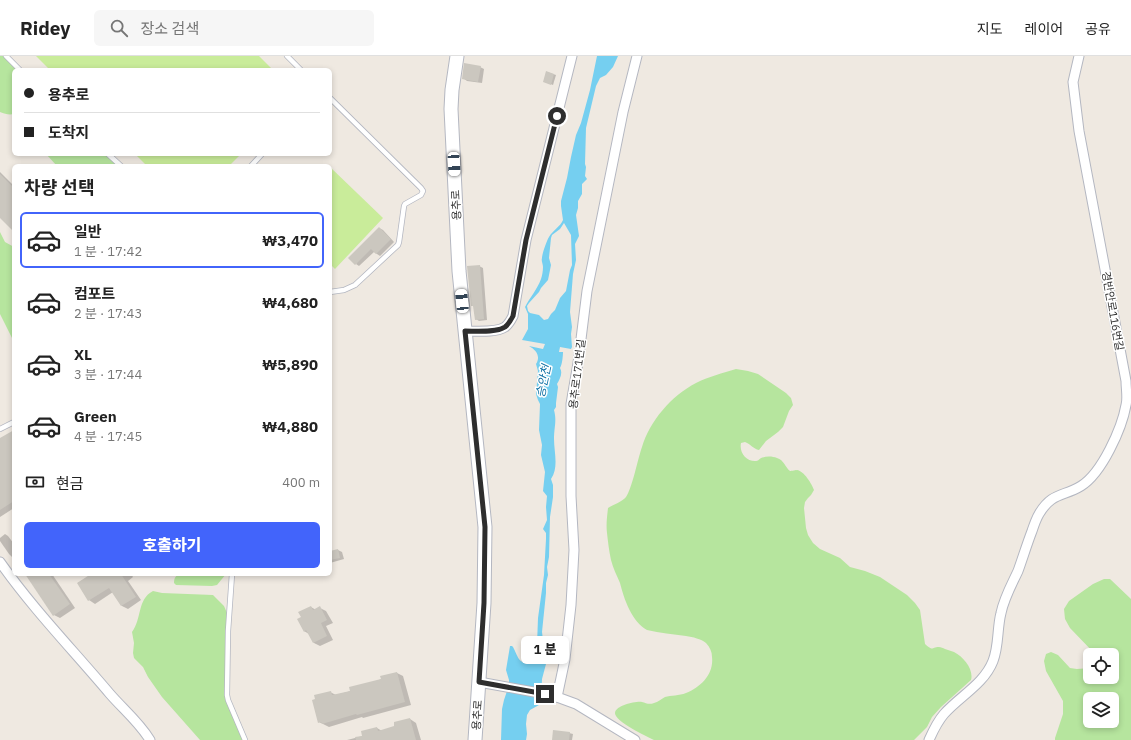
<!DOCTYPE html>
<html lang="ko">
<head>
<meta charset="utf-8">
<style>
	body { margin:0; font-family:"IBM Plex Sans","Noto Sans KR",sans-serif; background:#f6f6f6; color:#222; height:100vh; display:flex; flex-direction:column; font-size:15px; white-space:nowrap }
	* { box-sizing:border-box; margin:0 }
	p { font-size:13px; color:#767676 }
	.icon { flex:none; width:22px; height:22px; fill:none; stroke:currentColor; stroke-width:2; stroke-linecap:round; stroke-linejoin:round }
	.map { position:relative; flex:1; overflow:hidden }
	.side { position:absolute; left:12px; top:108px; width:320px; height:412px; display:flex; flex-direction:column; background:#fff; border-radius:6px; box-shadow:0 2px 6px #0003 }
	.side>* { flex:none }
	.top-card { position:absolute; left:12px; top:12px; width:320px; height:88px; border-radius:6px; box-shadow:0 2px 6px #0003; display:grid; align-content:center; height:88px; padding:0 12px; background:#fff }
	.tools { position:absolute; left:1083px; top:592px; display:grid; gap:8px }
	.tools a { display:grid; place-items:center; width:36px; height:36px; border-radius:6px; background:#fff; box-shadow:0 2px 6px #0003; font-size:20px }
	.end { position:absolute; width:18px; height:18px; margin:-9px; border:5px solid #2e2e2e; background:#fff; box-shadow:0 0 0 2px #fff }
	.from { border-radius:50% }
	.bubble { position:absolute; height:28px; border-radius:6px; background:#fff; box-shadow:0 2px 6px #0003; font-size:13px; font-weight:800; line-height:28px; text-align:center }
	.car { position:absolute; width:12px; height:24px; margin:-12px -6px; border-radius:5px; box-shadow:0 0 3px 1px #0007; background:linear-gradient(#fff 24%,#345 0 40%,#fff 0 76%,#345 0 86%,#fff 0) }
	.top-card b { display:flex; align-items:center; gap:14px; height:38px; font-size:15px }
	.top-card b+b { border-top:1px solid #e0e0e0 }
	.top-card i { width:10px; height:10px; background:#222 }
	ul { padding:0; list-style:none }
	li { display:flex; align-items:center; gap:12px; height:56px; margin:0 8px 6px; padding:0 4px; border:2px solid transparent; border-radius:6px }
	li div { flex:1 }
	li b { display:block; font-size:15px }
	li em { font-style:normal; font-weight:800 }
	li.active { border-color:#4264fb }
	li>.icon { width:36px; height:36px; stroke-width:1.5 }
	h2 { padding:0 12px; font-size:18px; line-height:48px }
	.pay { display:flex; align-items:center; gap:10px; height:44px; padding:0 12px; font-size:15px }
	.pay p { margin-inline-start:auto }
	.action { display:flex; gap:8px; margin-top:auto; padding:8px 12px }
	.action a { flex:1; height:46px; border-radius:6px; background:#4264fb; color:#fff; font-size:16px; font-weight:800; line-height:46px; text-align:center }
	header { display:flex; align-items:center; gap:24px; box-sizing:border-box; height:56px; padding:0 20px; background:#fff; border-bottom:1px solid #e0e0e0 }
	header strong { font-size:19px }
	nav { display:flex; gap:22px; margin-inline-start:auto; font-size:14px }
	.search { width:280px; height:36px; background:#f6f6f6; display:flex; align-items:center; gap:10px; box-sizing:border-box; padding:0 14px; border-radius:6px; color:#767676; font-size:15px }
	.map>svg:first-child { display:block }
	.green { fill:#b6e59e; fill-rule:evenodd }
	.pitch { fill:#c9ec9a }
	.water { fill:#75cff0; fill-rule:evenodd }
	.shadow { fill:#0003 }
	.building { fill:#cbc7bf }
	.lines { fill:none; stroke-linecap:round; stroke-linejoin:round }
	.lane-casing { stroke:#b4b7c1; stroke-width:6 }
	.street-casing { stroke:#b4b7c1; stroke-width:11 }
	.secondary-casing { stroke:#b4b7c1; stroke-width:15 }
	.lane { stroke:#fff; stroke-width:4.5 }
	.street { stroke:#fff; stroke-width:9 }
	.secondary { stroke:#fff; stroke-width:13 }
	.route { stroke:#2e2e2e; stroke-width:5 }
	.labels { text-anchor:middle; dominant-baseline:central; stroke-width:3; stroke-linejoin:round; paint-order:stroke }
	.street-label { font-size:11px; fill:#2e2e2e; stroke:#fff }
	.water-label { font-size:12px; font-style:italic; fill:#0d6fa3; stroke:#fff }
</style>
</head>
<body>
<header>
<strong>Ridey</strong>
<div class="search"><svg class="icon" aria-label="search" viewBox="0 0 24 24"><circle cx="10" cy="10" r="6"/><path d="M15 15l6 6"/></svg>장소 검색</div>
<nav><a>지도</a><a>레이어</a><a>공유</a></nav>
</header>
<div class="map">
<svg width="1131" height="684" viewBox="0 0 1131 684">
	<rect width="100%" height="100%" fill="#efe9e1"/>
	<!-- green -->
	<g class="green">
		<path d="M0,0H3L17,14H14V58C9,59 5,58 0,56Z"/>
		<polygon points="46,98 105,98 118,110 57,110"/>
		<polygon points="0,176 5,186 14,191 14,286 0,258"/>
		<path d="M736,313L748,315L758,318L786,337L791,342L793,349L789,355L783,371L778,376L766,385L759,394C753,393 751,388 745,386L741,387C739,396 746,405 755,405C759,405 758,404 761,402C766,400 772,400 777,402C784,404 785,411 790,415C791,415 797,414 797,414C804,415 812,428 814,434L811,439L808,442L805,446L804,452L806,472L808,479L813,487L820,493L840,502L850,511L865,515L880,521L907,539L915,547L920,554L925,588C934,596 931,591 939,591C941,591 943,592 945,593C948,594 951,595 954,596C964,601 974,614 971,624L941,651L932,661L927,671L914,684H654C647,681 614,665 615,657C616,649 636,645 642,646C646,647 649,649 654,647C658,646 661,643 665,641C671,639 679,640 686,637C701,631 714,618 712,601C712,596 710,591 706,587C701,583 693,581 686,580C673,578 660,577 647,574C632,566 624,543 620,527C617,520 613,512 611,504C609,495 608,486 607,477C606,469 607,461 608,452C613,449 623,445 626,441C632,433 638,402 642,391C650,365 671,340 696,327C708,321 723,317 736,313Z"/>
		<path d="M179,518H226L217,529L212,530L176,529L174,527C174,523 175,520 179,518Z"/>
		<path d="M1104,523H1110L1131,543V684H1055V682L1063,658V645L1046,615L1044,605L1046,598L1051,596L1058,599L1070,612L1077,613L1090,612V621H1112V599H1096L1070,572L1065,563L1064,553L1069,545L1093,528ZM1090,643H1112V665H1090Z"/>
		<path d="M153,535L162,537L213,539L224,550L227,557L225,639L243,684H200L162,641L148,621L143,611L134,602L133,597L134,587L132,576C142,563 137,543 153,535Z"/>
	</g>
	<!-- pitch -->
	<g class="pitch">
		<polygon points="36,0 259,0 273,14 50,14"/>
		<polygon points="135,98 241,98 229,110 147,110"/>
		<polygon points="330,111 383,162 335,213 330,208"/>
	</g>
	<!-- water -->
	<path class="water" d="M597,0H618L613,11L606,19L600,22L596,30L586,72L585,108L586,111L585,120L587,123L582,128V138L578,145V152L576,159L579,180L575,188L576,204L573,218L570,256L572,271L571,278L572,291L571,293L560,291L559,296H563C563,300 562,309 560,312C563,317 560,323 557,328L558,331L556,347V351L554,354C557,365 554,371 554,383C554,396 559,411 551,423L553,429V441L550,461L549,501L547,511L548,519L546,527V537L542,576L546,608L542,623L541,646L539,649L530,654L527,659L526,668L527,678L526,684H501L502,653L504,644L509,629V624L506,614L510,590H512L513,591C518,600 518,608 531,608L534,603L537,589L538,562L544,519L546,483V477L543,473L547,464L546,451L547,440L543,435L545,416L541,399L542,389L539,374L540,348L538,344L536,338L538,315L536,308C541,300 536,294 529,290L543,293L545,288L522,284L528,273V258L525,251C530,241 537,234 541,223C542,220 543,215 543,211C543,208 541,205 542,202C542,198 547,184 549,181C553,174 560,171 563,164L561,150V145L567,122L571,101L576,79L581,67L590,34ZM564,167L571,179L572,209L570,214L566,235L560,242L555,254L551,258L548,263L544,264L539,259L530,257L528,255L527,250L529,247L539,236L541,232L548,224L551,209L549,202L551,182L552,179L560,173Z"/>
	<!-- shadow -->
	<g class="shadow">
		<polygon points="480,11 484,13 482,27 467,25 463,22"/>
		<polygon points="547,16 556,19 553,29 546,26"/>
		<polygon points="0,116 14,130 14,174 0,161"/>
		<polygon points="379,172 383,174 394,186 380,200 374,196 359,210 356,208"/>
		<polygon points="479,210 483,212 487,264 479,265 476,263 475,251 472,249"/>
		<polygon points="14,375 14,452 0,461 0,383"/>
		<polygon points="5,478 8,480 14,488 14,500 12,501 9,498 0,485 0,482"/>
		<polygon points="338,494 342,496 344,503 330,507 330,496"/>
		<polygon points="26,518 52,518 75,552 60,562 54,559"/>
		<polygon points="93,518 131,518 133,521 128,525 141,544 128,553 122,550 113,536 95,548 89,544 78,527"/>
		<polygon points="311,551 316,554 320,552 326,555 333,567 326,570 333,584 320,590 314,587 309,578 304,575 302,561"/>
		<polygon points="397,617 403,620 411,649 363,662 362,661 329,671 319,666 330,636 336,639 351,635"/>
		<polygon points="410,663 416,667 421,684 347,684 363,680 377,672 382,675 396,671"/>
		<polygon points="569,677 573,678 572,684 553,684"/>
	</g>
	<!-- building -->
	<g class="building">
		<polygon points="464,7 481,10 478,26 462,23"/>
		<polygon points="546,15 554,18 551,29 543,26"/>
		<polygon points="0,118 14,132 14,176 0,162"/>
		<polygon points="379,171 391,183 376,198 371,193 355,209 348,202"/>
		<polygon points="480,209 484,263 475,264 473,250 471,250 467,210"/>
		<polygon points="14,374 14,445 0,454 0,382"/>
		<polygon points="338,493 340,502 330,504 330,495"/>
		<polygon points="25,518 49,518 70,548 53,560"/>
		<polygon points="91,518 121,518 136,541 121,550 109,532 88,545 77,527"/>
		<polygon points="311,550 313,554 320,550 327,564 321,567 327,580 313,587 306,574 304,576 297,563 301,561 298,556"/>
		<polygon points="397,616 405,646 357,659 356,658 322,668 321,666 318,667 312,644 315,643 314,639 331,635 332,639 350,635 349,631 381,623 380,620"/>
		<polygon points="410,662 416,684 356,684 355,681 362,680 361,675 377,671 378,675 394,670 394,666"/>
		<polygon points="553,674 570,676 569,684 552,684"/>
	</g>
	<g class="lines">
		<defs>
			<g id="lane">
				<polyline points="6,0 20,14"/>
				<polyline points="287,0 301,14"/>
				<polyline points="330,42 421,132 423,135 421,139 405,148 404,150 399,186 398,189 355,229 344,234 330,236"/>
				<polyline points="108,98 121,110"/>
				<polyline points="251,110 262,98"/>
				<polyline points="0,373 14,366"/>
				<polyline points="232,518 228,575 227,639 228,644 245,684"/>
			</g>
			<g id="street">
				<path d="M465,275C476,275 496,277 505,271C509,268 511,264 513,260L526,184L572,0"/>
				<path d="M0,506C33,553 73,594 110,638C123,653 139,666 150,684"/>
				<polyline points="479,626 545,638 557,641 576,648 635,684"/>
				<polyline points="557,641 565,603 571,549 574,494 571,440 571,348 578,307 587,235 623,56 637,0"/>
				<path d="M929,684C933,675 937,666 944,658C960,640 984,628 993,605C999,590 997,572 1001,557C1004,542 1012,528 1018,515C1023,501 1027,488 1032,475C1034,469 1036,463 1039,458C1052,436 1063,441 1081,430C1102,417 1122,372 1126,349C1128,342 1126,333 1126,325L1079,75L1073,26L1079,0"/>
			</g>
			<polyline id="secondary" points="457,0 452,34 451,53 459,215 485,471 484,547 475,684"/>
		</defs>
		<!-- lane casing -->
		<use href="#lane" class="lane-casing"/>
		<!-- street casing -->
		<use href="#street" class="street-casing"/>
		<!-- secondary casing -->
		<use href="#secondary" class="secondary-casing"/>
		<!-- lane -->
		<use href="#lane" class="lane"/>
		<!-- street -->
		<use href="#street" class="street"/>
		<!-- secondary -->
		<use href="#secondary" class="secondary"/>
	</g>
	<g class="lines">
		<!-- route -->
		<path class="route" d="M545,638L479,626L484,547L485,471L465,275C476,275 496,277 505,271C509,268 511,264 513,260L526,184L557,60"/>
	</g>
	<g class="labels">
		<!-- street labels -->
		<g class="street-label">
			<text transform="translate(456 149) rotate(-93)">용추로</text>
			<text transform="translate(1113 255) rotate(80)">경반안로116번길</text>
			<text transform="translate(577 318) rotate(-83)">용추로171번길</text>
			<text transform="translate(477 659) rotate(-86)">용추로</text>
		</g>
		<!-- water labels -->
		<g class="water-label">
			<text transform="translate(543 325) rotate(-78)">승안천</text>
		</g>
	</g>
</svg>
<div class="tools">
<a><svg class="icon" aria-label="locate" viewBox="0 0 24 24"><circle cx="12" cy="12" r="6"/><path d="M12 2v4M12 18v4M2 12h4M18 12h4"/></svg></a>
<a><svg class="icon" aria-label="layers" viewBox="0 0 24 24"><path d="M12 4l9 5-9 5-9-5zM3 14l9 5 9-5"/></svg></a>
</div>
<i class="end from" style="left:557px;top:60px"></i>
<i class="end" style="left:545px;top:638px"></i>
<div class="bubble" style="left:521px;top:580px;width:48px">1 분</div>
<i class="car" style="left:454px;top:108px;rotate:177deg"></i>
<i class="car" style="left:462px;top:245px;rotate:354deg"></i>
<div class="top-card">
<b><i class="from"></i>용추로</b>
<b><i></i>도착지</b>
</div>
<section class="side">
<h2>차량 선택</h2>
<ul>
<li class="active"><svg class="icon" aria-label="car" viewBox="0 0 24 24"><path d="M5 17H2v-5l4-1 3-4h7l3 4 3 1v5h-3M9 17h6M6 11h13"/><circle cx="7" cy="17" r="2"/><circle cx="17" cy="17" r="2"/></svg><div><b>일반</b><p>1 분 · 17:42</p></div><em>₩3,470</em></li>
<li><svg class="icon" aria-label="car" viewBox="0 0 24 24"><path d="M5 17H2v-5l4-1 3-4h7l3 4 3 1v5h-3M9 17h6M6 11h13"/><circle cx="7" cy="17" r="2"/><circle cx="17" cy="17" r="2"/></svg><div><b>컴포트</b><p>2 분 · 17:43</p></div><em>₩4,680</em></li>
<li><svg class="icon" aria-label="car" viewBox="0 0 24 24"><path d="M5 17H2v-5l4-1 3-4h7l3 4 3 1v5h-3M9 17h6M6 11h13"/><circle cx="7" cy="17" r="2"/><circle cx="17" cy="17" r="2"/></svg><div><b>XL</b><p>3 분 · 17:44</p></div><em>₩5,890</em></li>
<li><svg class="icon" aria-label="car" viewBox="0 0 24 24"><path d="M5 17H2v-5l4-1 3-4h7l3 4 3 1v5h-3M9 17h6M6 11h13"/><circle cx="7" cy="17" r="2"/><circle cx="17" cy="17" r="2"/></svg><div><b>Green</b><p>4 분 · 17:45</p></div><em>₩4,880</em></li>
</ul>
<div class="pay"><svg class="icon" aria-label="cash" viewBox="0 0 24 24"><path d="M3 7h18v10H3z"/><circle cx="12" cy="12" r="2"/></svg>현금<p>400 m</p></div>
<div class="action"><a>호출하기</a></div>
</section>
</div>
</body>
</html>
